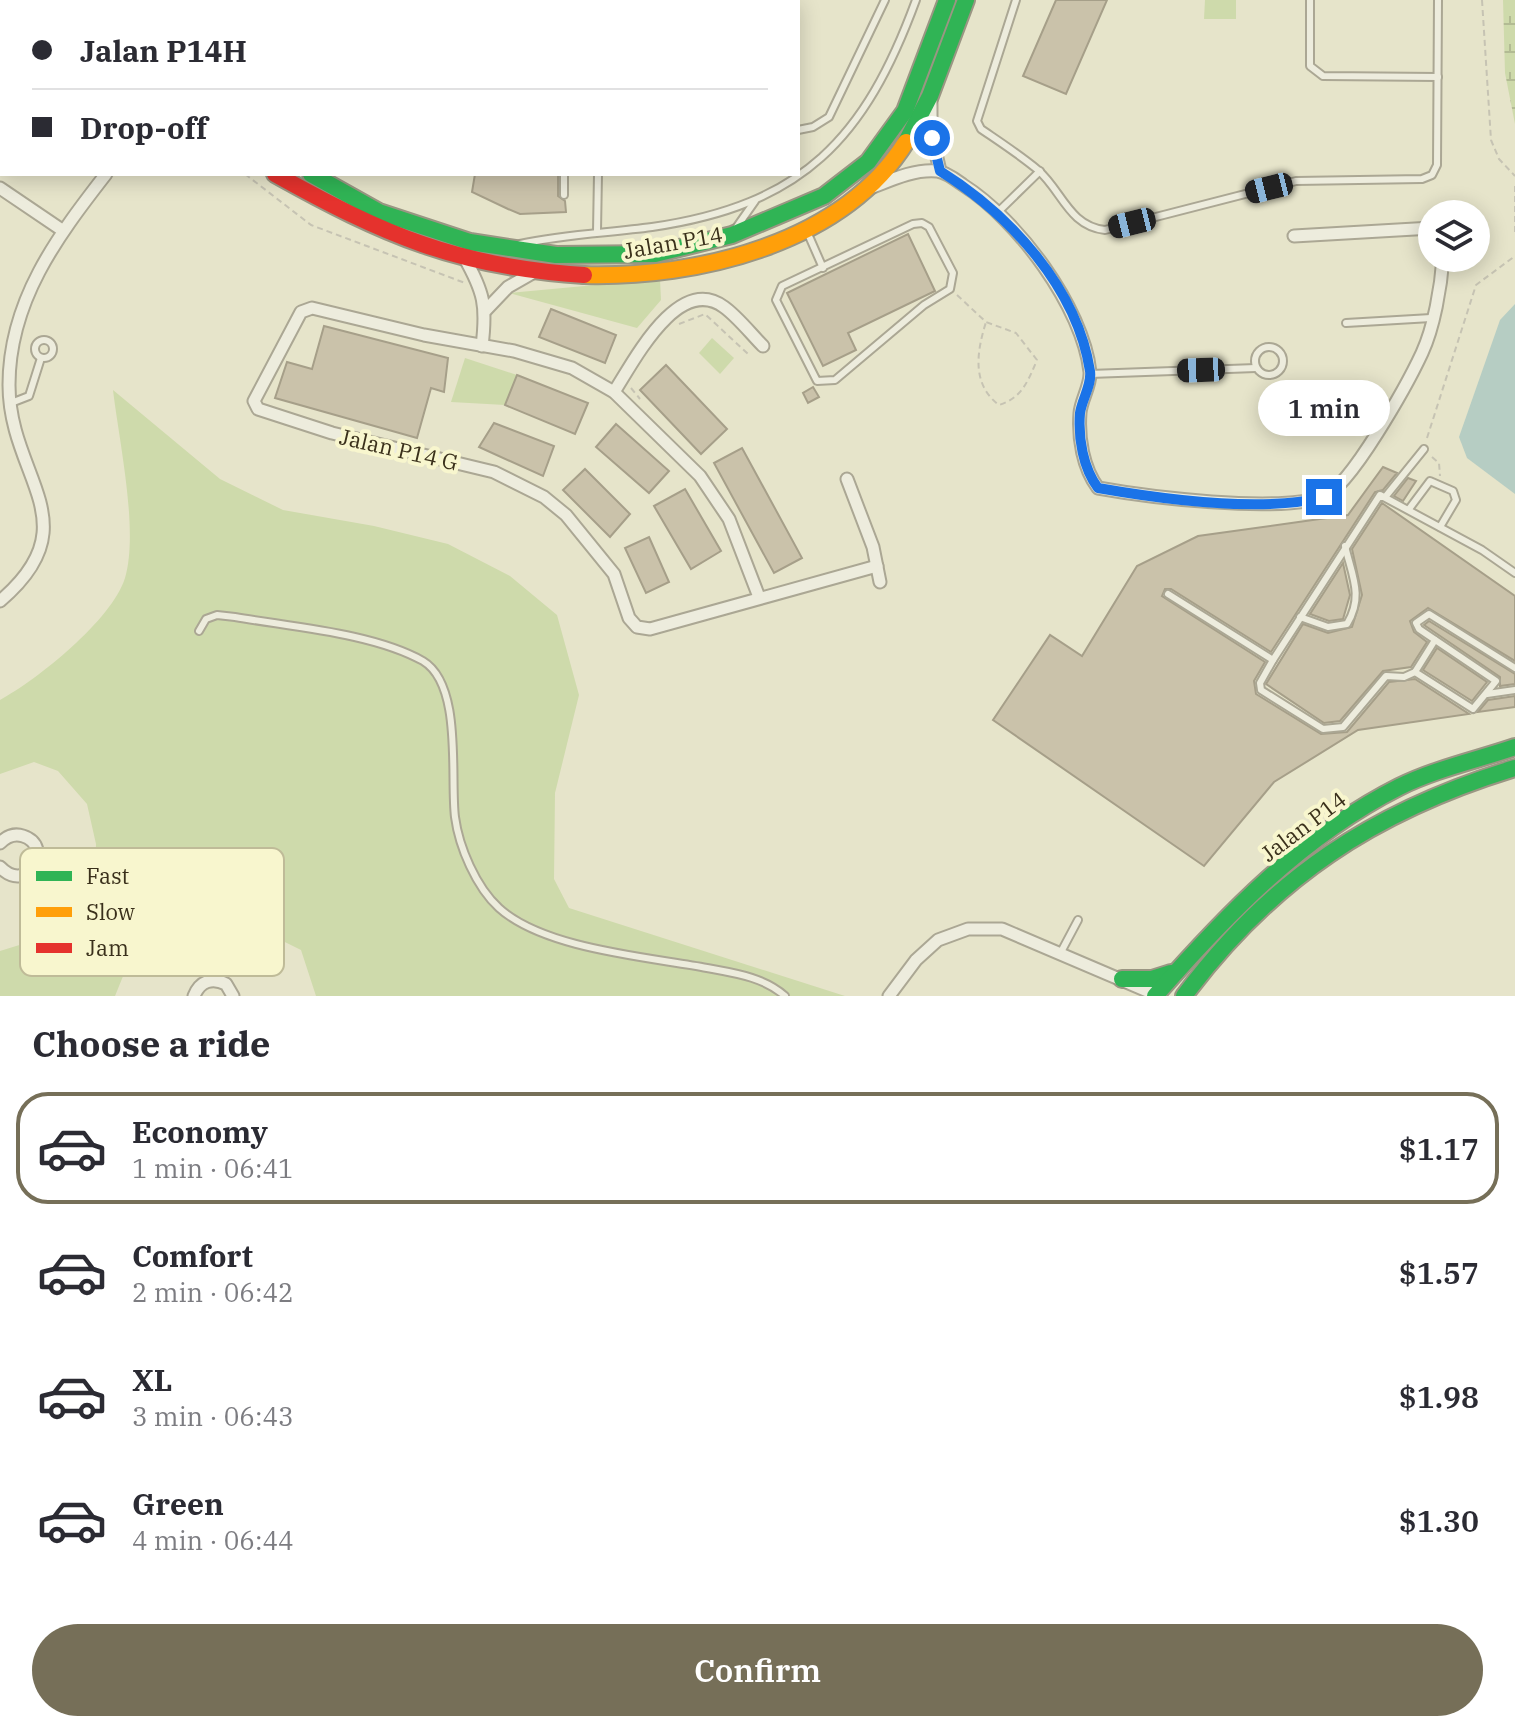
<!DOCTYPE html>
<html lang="en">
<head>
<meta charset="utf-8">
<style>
	body { margin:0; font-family:"IBM Plex Serif",serif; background:#f2f2f3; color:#2b2b33; height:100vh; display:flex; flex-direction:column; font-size:30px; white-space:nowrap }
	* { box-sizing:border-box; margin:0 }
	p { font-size:26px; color:#7c7c81 }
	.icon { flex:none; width:44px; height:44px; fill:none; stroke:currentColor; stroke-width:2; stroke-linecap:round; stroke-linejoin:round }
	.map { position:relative; height:996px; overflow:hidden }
	.details { display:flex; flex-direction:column; background:#fff; flex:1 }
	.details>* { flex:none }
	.banner { position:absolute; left:0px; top:0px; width:800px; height:176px; box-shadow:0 4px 20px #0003; display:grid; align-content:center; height:176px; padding:0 32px; background:#fff }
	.controls { position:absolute; left:1418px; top:200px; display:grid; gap:16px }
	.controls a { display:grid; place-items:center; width:72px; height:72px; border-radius:50%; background:#fff; box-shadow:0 4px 20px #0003; font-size:40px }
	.end { position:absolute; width:36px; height:36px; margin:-18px; border:10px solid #1a73e8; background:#fff; box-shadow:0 0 0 4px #fff }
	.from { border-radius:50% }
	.bubble { position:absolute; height:56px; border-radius:28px; background:#fff; box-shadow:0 4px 20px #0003; font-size:26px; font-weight:600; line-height:56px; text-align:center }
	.car { position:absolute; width:24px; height:48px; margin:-24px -12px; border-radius:10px; box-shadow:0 0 6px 2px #0007; background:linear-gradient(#222 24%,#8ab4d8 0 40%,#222 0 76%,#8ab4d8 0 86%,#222 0) }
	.banner b { display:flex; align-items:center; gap:28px; height:76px; font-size:30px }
	.banner b+b { border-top:2px solid #e1e1e2 }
	.banner i { width:20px; height:20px; background:#2b2b33 }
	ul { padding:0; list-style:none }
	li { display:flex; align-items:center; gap:24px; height:112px; margin:0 16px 12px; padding:0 16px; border:4px solid transparent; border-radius:32px }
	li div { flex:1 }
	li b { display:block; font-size:30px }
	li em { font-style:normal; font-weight:600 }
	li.selected { border-color:#766f58 }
	li>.icon { width:72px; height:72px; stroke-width:1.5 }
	h2 { padding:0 32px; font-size:36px; line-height:96px }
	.action { display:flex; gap:16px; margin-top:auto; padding:16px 32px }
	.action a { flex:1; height:92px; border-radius:48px; background:#766f58; color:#fff; font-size:32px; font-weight:600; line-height:92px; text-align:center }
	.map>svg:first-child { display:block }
	.wetland { fill:url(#wetland-marsh) }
	.park { fill:#cedaab }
	.water { fill:#b6cdc3 }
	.building { fill:#cac2aa; stroke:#a69f89; stroke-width:2 }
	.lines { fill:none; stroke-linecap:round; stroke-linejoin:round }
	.lane-casing { stroke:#aba794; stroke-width:10 }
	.street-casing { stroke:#aba794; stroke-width:15 }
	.fast-casing { stroke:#9a9683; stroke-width:20 }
	.slow-casing { stroke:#9a9683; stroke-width:20 }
	.jam-casing { stroke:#9a9683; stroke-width:20 }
	.path { stroke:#c6c3b3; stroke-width:2; stroke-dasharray:6 4; stroke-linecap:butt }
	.lane { stroke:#edecdd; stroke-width:6 }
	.street { stroke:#edecdd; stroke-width:11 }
	.fast { stroke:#30b455; stroke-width:16 }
	.slow { stroke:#ff9f0a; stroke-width:16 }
	.jam { stroke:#e5322d; stroke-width:16 }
	.route { stroke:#1a73e8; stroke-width:10 }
	.labels { text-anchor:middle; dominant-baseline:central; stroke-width:8; stroke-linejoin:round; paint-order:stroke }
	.street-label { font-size:22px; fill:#3a301b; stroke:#f8f6ce }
	.key { fill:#f8f6ce; stroke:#bfbb98; stroke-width:2 }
	.key-label { font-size:22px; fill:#3a301b }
</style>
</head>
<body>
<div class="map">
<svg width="1515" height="996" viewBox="0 0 1515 996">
	<defs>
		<pattern id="wetland-marsh" width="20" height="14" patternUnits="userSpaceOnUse" patternTransform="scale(2)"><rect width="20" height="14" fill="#cedaab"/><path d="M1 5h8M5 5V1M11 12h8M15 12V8" fill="none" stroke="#b2bb93"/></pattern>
	</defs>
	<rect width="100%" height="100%" fill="#e6e4ca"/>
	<!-- wetland -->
	<polygon class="wetland" points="1503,0 1515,0 1515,124 1505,73"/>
	<!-- park -->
	<g class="park">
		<rect x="653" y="0" width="122" height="2"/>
		<polygon points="1205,0 1236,0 1236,19 1204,19"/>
		<polygon points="660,279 661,300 637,328 509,293"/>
		<polygon points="712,338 734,358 720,374 699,353"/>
		<polygon points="465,358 517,375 505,405 451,402"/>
		<path d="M113,390L220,479L283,510L374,526L448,544L510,576L557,615L579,695L555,793L554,879L569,908L845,996H316L301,950L214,907L165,924L132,954L115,996H0V951L84,925L94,906L96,844L87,804L58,771L34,762L0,774V700C37,680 112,620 125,578C139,531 119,441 113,390Z"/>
	</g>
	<!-- water -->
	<polygon class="water" points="1515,304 1515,494 1467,458 1459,437 1500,320"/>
	<!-- building -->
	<g class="building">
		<polygon points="1056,0 1107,0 1066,94 1023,76"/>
		<polygon points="475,174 558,174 558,196 565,201 566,212 520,214 508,209 472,192"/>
		<polygon points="908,234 935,291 848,333 856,350 823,366 787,293"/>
		<polygon points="551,309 616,335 605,363 539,337"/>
		<polygon points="324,326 448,358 444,392 431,388 417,438 275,398 287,362 312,369"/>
		<polygon points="666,365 727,429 701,454 640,390"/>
		<polygon points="517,375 588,403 575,434 505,405"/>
		<polygon points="813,387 819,397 808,403 803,393"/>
		<polygon points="494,423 554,446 543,476 479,447"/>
		<polygon points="616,424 669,471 649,493 596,447"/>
		<polygon points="742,448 802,558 774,573 714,463"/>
		<polygon points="1383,467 1397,473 1383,490 1375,492 1271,652 1171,589 1165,589 1162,596 1265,662 1254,681 1256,694 1321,734 1347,732 1389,682 1415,679 1469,714 1358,730 1274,782 1204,866 993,720 1050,635 1082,656 1137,566 1198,536 1348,515"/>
		<polygon points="585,469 630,514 610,537 563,490"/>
		<polygon points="1408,478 1416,481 1403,501 1394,496"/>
		<polygon points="685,489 721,551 691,569 654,506"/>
		<polygon points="1382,503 1515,596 1515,661 1428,608 1410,621 1414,632 1427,642 1411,667 1383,671 1340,721 1324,723 1266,684 1303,624 1328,633 1352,627 1362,595 1352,549"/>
		<polygon points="649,537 669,582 646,593 625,548"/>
		<polygon points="1343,563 1350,595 1343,619 1329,621 1310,614"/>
		<polygon points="1429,621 1515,674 1515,684 1500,686 1500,677 1424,625"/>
		<polygon points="1437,648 1487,682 1472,701 1423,670"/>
		<polygon points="1515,696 1515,707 1478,712 1488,700"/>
	</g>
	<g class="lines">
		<defs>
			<g id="lane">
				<path d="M1016,0L977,121L981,129C1000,142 1020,155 1038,170C1062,191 1069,226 1105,230L1296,181L1422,179L1432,175L1437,165L1438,0"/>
				<polyline points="1310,0 1310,66 1323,76 1438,77"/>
				<polyline points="478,2 478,0"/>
				<polyline points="798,130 813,127 829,117 885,0"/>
				<polyline points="564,174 564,195"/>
				<polyline points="998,212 1040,171"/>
				<polygon points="922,223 929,227 953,273 950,289 924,305 835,380 817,381 776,300 782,286 913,224"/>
				<polyline points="805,227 823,268"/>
				<polyline points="736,228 755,201"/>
				<polyline points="597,231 598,174"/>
				<path d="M520,244C564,234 608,233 652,227C803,205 865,139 916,0"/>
				<polyline points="1346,323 1431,318"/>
				<circle cx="44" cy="349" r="9"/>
				<circle cx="1269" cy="361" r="14"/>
				<polyline points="1090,374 1256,368"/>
				<polyline points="11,403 29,396 41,358"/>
				<polyline points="1386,496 1424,449"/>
				<polyline points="1409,509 1430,481 1453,491 1456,500 1440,527"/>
				<polyline points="1168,594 1273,660"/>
				<path d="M1300,617L1328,627L1347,624C1364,596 1352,576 1345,546"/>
				<path d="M199,631L206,619L217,615L235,617C292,627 373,633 423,661C463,685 450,778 455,817C459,847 476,887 499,908C544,949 648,957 707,968C734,973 764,977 785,996"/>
				<polyline points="1435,640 1415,672 1404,677 1386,676 1343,727 1323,729 1261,690 1260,683 1273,660 1380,495 1482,550 1515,573"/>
				<polyline points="1415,672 1473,709 1496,681 1419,629 1416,623 1429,614 1515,668"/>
				<polyline points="1487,694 1515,690"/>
				<polyline points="1061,952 1078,920"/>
			</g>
			<g id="street">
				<polyline points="216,0 216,2"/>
				<polyline points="334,0 334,2"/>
				<polyline points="451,2 451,0"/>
				<polyline points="931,101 931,132 940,171"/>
				<polyline points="0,119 2,124"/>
				<polyline points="0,145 2,142"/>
				<path d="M873,187C893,179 915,169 937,171C946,172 956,180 963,185C1017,219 1083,307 1090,372C1091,385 1081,400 1080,413C1078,438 1083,468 1098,488C1148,497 1276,513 1323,497C1350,488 1408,383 1422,353C1434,327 1441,287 1443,258"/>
				<polyline points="0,188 62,230"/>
				<polyline points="1294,236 1432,228"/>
				<path d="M464,257C484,292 487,306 482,346"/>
				<polyline points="486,310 508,287 536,271"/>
				<path d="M614,392C633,363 678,273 724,307C738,317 751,334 763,346"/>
				<polyline points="847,479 873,547 880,582"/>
				<polyline points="759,597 729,519 700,476 614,392 572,368 514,351 424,335 312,308 301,312 254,401 258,409 332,433 494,472 544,497 566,515 614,574 629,618 637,627 650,629 877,566"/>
				<path d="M0,601C92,523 9,478 9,385C9,301 57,237 106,174"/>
				<path d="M0,843C6,837 14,833 23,836C55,846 28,896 0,867"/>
				<path d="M194,996C200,981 212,977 226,984L233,996"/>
				<polyline points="889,996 916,960 938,940 968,929 1002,929 1159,996"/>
			</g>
			<g id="fast">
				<polyline points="10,0 13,2"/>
				<polyline points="89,0 89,2"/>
				<polyline points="906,142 930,96 966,0"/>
				<polyline points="311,174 379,212 470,242 556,255 655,254 732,235 824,196 868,162 905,111 947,0"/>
				<polyline points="1122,979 1152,979 1171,973"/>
				<path d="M1155,996C1226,915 1302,836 1399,787C1435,769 1477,760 1515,747"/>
				<path d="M1184,996C1272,878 1374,811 1515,768"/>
			</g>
			<path id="slow" d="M584,275C697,278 842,244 906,142"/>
			<g id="jam">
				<polyline points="60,0 64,2"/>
				<path d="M275,174C384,235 458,267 584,275"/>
			</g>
		</defs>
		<!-- lane casing -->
		<use href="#lane" class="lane-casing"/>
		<!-- street casing -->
		<use href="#street" class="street-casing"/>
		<!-- fast casing -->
		<use href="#fast" class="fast-casing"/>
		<!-- slow casing -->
		<use href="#slow" class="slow-casing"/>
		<!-- jam casing -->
		<use href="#jam" class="jam-casing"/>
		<!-- path -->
		<g class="path">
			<polyline points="1482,0 1491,140 1499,159 1515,176"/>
			<polyline points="245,174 311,225 465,283"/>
			<polyline points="1515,186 1515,233"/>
			<path d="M957,295L986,322L1016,333L1037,360C1028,381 1022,398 999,405C971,384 977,351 986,322"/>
			<polyline points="679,324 705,314 748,354"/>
			<polyline points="631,388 640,399"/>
			<polyline points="1427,438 1476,285 1515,256"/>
			<polyline points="1432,457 1439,463 1440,476"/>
		</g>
		<!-- lane -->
		<use href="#lane" class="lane"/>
		<!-- street -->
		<use href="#street" class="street"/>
		<!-- fast -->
		<use href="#fast" class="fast"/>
		<!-- slow -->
		<use href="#slow" class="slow"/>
		<!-- jam -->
		<use href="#jam" class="jam"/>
	</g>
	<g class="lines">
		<!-- route -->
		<path class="route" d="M932,138L940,171C1009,214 1077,287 1090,371C1092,385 1082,399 1080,413C1078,438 1083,468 1098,488C1161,499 1263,513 1324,497"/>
	</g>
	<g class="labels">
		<!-- street labels -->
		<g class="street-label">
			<text transform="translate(673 242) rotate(-10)">Jalan P14</text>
			<text transform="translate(399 449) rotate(13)">Jalan P14 G</text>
			<text transform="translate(1303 826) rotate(-37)">Jalan P14</text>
		</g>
	</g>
	<!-- legend -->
	<rect x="20" y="848" width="264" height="128" rx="12" class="key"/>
	<rect x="36" y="871" width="36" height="10" fill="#30b455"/>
	<rect x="36" y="907" width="36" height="10" fill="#ff9f0a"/>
	<rect x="36" y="943" width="36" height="10" fill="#e5322d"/>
	<g class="key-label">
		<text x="86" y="884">Fast</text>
		<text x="86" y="920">Slow</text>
		<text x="86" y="956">Jam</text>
	</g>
</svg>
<div class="controls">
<a><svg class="icon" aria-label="layers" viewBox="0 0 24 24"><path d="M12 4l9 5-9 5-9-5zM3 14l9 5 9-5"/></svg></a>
</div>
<i class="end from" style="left:932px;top:138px"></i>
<i class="end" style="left:1324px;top:497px"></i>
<div class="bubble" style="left:1258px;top:380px;width:132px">1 min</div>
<i class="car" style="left:1269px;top:188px;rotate:256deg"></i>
<i class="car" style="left:1132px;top:223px;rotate:256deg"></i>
<i class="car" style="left:1201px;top:370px;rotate:268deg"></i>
<div class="banner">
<b><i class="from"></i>Jalan P14H</b>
<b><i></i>Drop-off</b>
</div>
</div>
<section class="details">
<h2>Choose a ride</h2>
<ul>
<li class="selected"><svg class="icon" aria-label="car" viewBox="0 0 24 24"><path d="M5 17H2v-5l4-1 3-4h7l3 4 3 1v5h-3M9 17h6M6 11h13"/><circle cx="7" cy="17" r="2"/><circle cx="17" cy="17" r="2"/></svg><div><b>Economy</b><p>1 min · 06:41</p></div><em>$1.17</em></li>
<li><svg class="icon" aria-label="car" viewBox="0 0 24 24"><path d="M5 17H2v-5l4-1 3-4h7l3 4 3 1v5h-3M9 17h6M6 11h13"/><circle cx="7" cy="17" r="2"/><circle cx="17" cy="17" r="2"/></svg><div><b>Comfort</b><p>2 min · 06:42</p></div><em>$1.57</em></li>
<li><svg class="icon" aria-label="car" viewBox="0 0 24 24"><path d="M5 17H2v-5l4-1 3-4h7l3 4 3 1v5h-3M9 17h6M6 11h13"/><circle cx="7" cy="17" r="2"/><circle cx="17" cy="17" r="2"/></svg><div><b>XL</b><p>3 min · 06:43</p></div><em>$1.98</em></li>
<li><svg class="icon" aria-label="car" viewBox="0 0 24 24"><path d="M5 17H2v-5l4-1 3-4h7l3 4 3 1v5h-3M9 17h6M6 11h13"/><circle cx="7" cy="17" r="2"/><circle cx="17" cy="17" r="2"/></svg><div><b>Green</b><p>4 min · 06:44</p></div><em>$1.30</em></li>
</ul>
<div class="action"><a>Confirm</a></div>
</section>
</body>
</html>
